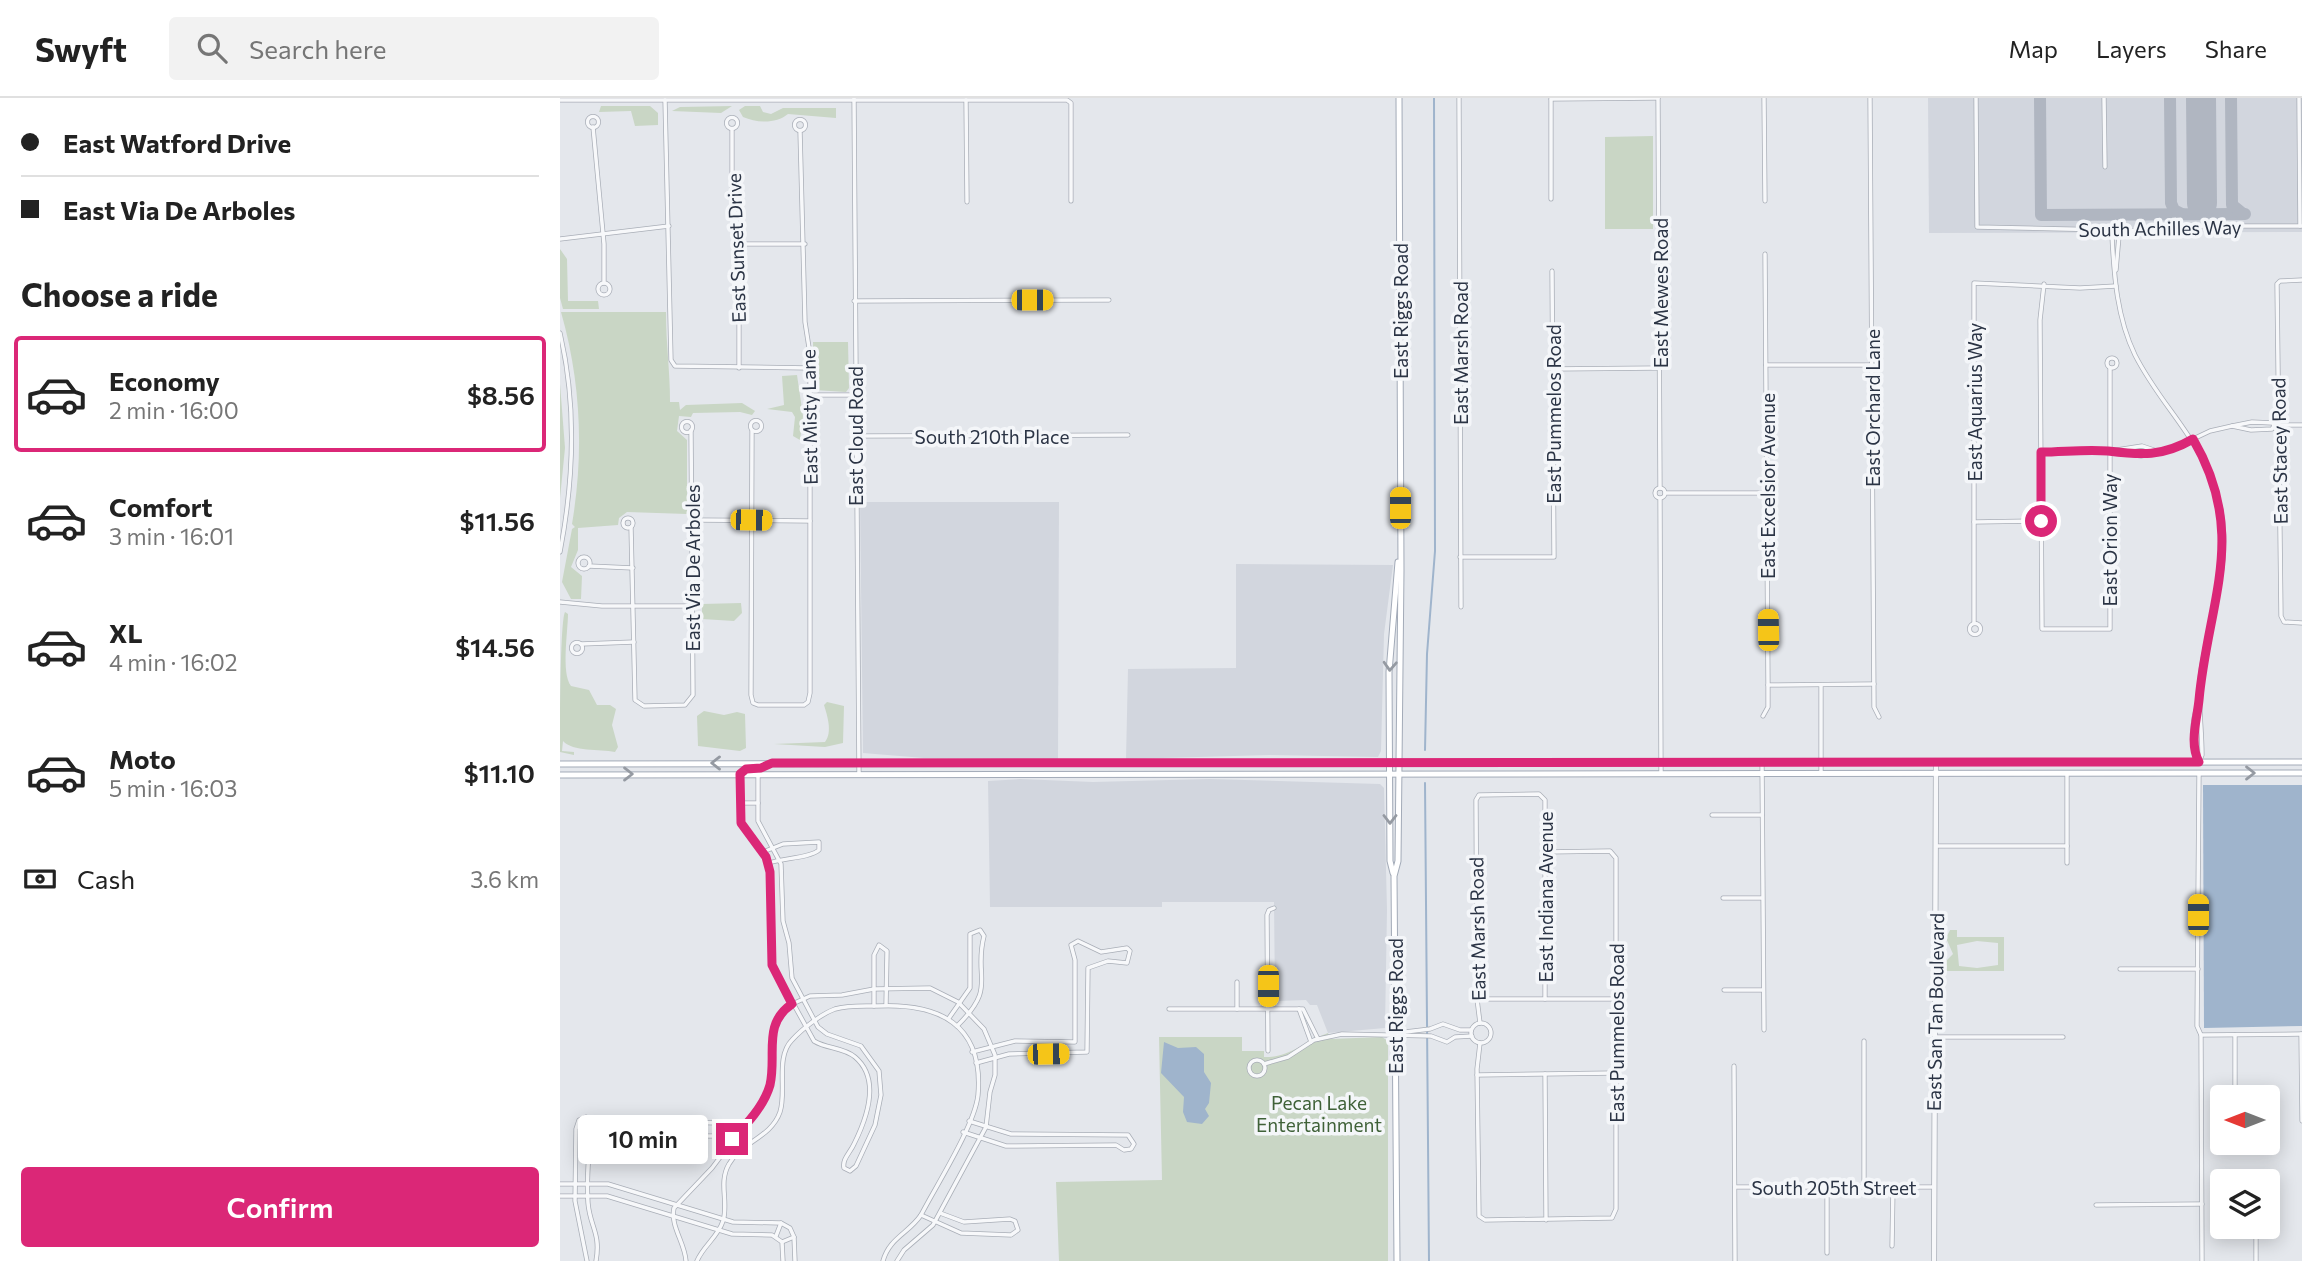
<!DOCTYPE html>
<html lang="en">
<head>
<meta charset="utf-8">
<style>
	body { margin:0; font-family:Commissioner,sans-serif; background:#f2f2f2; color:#222; height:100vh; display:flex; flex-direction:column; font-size:26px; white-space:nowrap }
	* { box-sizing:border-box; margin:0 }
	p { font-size:23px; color:#767676 }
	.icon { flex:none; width:38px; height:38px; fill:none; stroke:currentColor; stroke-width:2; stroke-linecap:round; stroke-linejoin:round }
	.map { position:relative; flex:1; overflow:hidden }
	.side { display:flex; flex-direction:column; background:#fff; width:560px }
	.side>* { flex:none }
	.top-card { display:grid; align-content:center; height:154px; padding:0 21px; background:#fff }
	.needle { width:46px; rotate:270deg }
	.fabs { position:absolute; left:1650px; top:987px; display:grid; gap:14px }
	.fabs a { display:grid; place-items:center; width:70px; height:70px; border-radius:7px; background:#fff; box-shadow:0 4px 18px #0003; font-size:35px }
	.end { position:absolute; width:32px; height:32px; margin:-16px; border:9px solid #db2777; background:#fff; box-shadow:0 0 0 4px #fff }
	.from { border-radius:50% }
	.bubble { position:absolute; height:49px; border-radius:7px; background:#fff; box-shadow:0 4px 18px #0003; font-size:23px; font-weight:600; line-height:49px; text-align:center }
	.car { position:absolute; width:21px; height:42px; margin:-21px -10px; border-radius:9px; box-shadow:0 0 5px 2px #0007; background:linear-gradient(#f5c518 24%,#345 0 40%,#f5c518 0 76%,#345 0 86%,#f5c518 0) }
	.top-card b { display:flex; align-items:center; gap:24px; height:66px; font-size:26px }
	.top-card b+b { border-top:2px solid #e0e0e0 }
	.top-card i { width:18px; height:18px; background:#222 }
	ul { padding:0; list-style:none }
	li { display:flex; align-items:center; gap:21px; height:116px; margin:0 14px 10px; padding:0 7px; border:4px solid transparent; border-radius:7px }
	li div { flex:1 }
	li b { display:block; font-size:26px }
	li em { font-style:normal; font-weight:600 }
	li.on { border-color:#db2777 }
	li>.icon { width:63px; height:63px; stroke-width:1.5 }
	h2 { padding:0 21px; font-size:32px; line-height:84px }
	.pay { display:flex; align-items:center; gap:18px; height:77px; padding:0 21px; font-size:26px }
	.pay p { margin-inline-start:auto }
	.action { display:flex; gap:14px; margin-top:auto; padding:14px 21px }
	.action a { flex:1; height:80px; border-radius:7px; background:#db2777; color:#fff; font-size:28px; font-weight:600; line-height:80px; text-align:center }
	header { display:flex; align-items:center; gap:42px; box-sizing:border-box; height:98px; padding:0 35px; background:#fff; border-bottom:2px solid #e0e0e0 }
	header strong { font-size:33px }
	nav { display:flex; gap:38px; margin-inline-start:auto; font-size:24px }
	.search { width:490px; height:63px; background:#f2f2f2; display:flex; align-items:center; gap:18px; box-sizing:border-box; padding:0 24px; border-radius:7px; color:#767676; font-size:26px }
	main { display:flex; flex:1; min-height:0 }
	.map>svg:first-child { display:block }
	.built { fill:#d2d6de }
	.green { fill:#c9d6c5; fill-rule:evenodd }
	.water { fill:#9fb4cc }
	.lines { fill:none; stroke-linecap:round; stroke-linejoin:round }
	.stream { stroke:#9fb4cc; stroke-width:2 }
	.taxiway { stroke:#b0b6c1; stroke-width:12 }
	.runway { stroke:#b0b6c1; stroke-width:30 }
	.minor-casing { stroke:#a9aeb7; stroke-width:5 }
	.tertiary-casing { stroke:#a9aeb7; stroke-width:6 }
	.primary-casing { stroke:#a3abb8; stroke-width:7 }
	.minor { stroke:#f7f8fa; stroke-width:3.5 }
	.tertiary { stroke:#f7f8fa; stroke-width:4.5 }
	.primary { stroke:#fff; stroke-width:5 }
	.oneway { stroke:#959aa2 }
	.route { stroke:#db2777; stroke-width:9 }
	.labels { text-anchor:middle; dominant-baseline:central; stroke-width:7; stroke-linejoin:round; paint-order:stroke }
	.street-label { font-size:19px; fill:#2b3445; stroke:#f4f6f9 }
	.park-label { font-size:19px; fill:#3f6138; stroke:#f4f6f9 }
</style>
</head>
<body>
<header>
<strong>Swyft</strong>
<div class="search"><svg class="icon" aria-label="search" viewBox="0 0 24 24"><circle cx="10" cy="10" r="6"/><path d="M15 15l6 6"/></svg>Search here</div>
<nav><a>Map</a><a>Layers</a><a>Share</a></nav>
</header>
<main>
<section class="side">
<div class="top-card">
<b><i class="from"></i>East Watford Drive</b>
<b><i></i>East Via De Arboles</b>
</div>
<h2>Choose a ride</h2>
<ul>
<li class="on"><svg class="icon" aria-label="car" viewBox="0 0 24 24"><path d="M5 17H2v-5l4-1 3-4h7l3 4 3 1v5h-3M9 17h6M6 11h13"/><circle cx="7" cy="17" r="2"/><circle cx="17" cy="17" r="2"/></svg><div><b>Economy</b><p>2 min · 16:00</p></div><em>$8.56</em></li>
<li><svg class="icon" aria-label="car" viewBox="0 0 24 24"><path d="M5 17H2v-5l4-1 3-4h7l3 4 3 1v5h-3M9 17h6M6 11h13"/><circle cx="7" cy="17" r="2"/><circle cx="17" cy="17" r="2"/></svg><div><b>Comfort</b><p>3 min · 16:01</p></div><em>$11.56</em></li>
<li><svg class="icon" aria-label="car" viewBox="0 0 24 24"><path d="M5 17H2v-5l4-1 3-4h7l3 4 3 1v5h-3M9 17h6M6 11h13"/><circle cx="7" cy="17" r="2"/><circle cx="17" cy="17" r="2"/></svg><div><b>XL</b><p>4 min · 16:02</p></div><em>$14.56</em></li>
<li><svg class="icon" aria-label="car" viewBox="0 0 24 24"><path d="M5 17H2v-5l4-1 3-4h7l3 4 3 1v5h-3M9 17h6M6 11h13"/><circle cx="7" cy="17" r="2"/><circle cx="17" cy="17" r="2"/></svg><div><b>Moto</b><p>5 min · 16:03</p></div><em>$11.10</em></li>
</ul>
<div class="pay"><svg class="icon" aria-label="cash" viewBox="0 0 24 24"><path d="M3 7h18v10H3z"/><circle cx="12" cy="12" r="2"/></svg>Cash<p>3.6 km</p></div>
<div class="action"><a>Confirm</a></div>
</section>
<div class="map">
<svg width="1742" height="1163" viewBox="0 0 1742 1163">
	<rect width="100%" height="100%" fill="#e4e7ec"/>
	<!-- built -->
	<g class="built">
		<polygon points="1368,0 1742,0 1742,134 1369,135"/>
		<polygon points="300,404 499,404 498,661 364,660 303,655"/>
		<polygon points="676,466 833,467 824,536 821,653 818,659 710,657 566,661 568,571 676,570"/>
		<polygon points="460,681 533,684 649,681 820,686 824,690 827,812 825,930 768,935 757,907 750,907 746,902 718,903 715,900 714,804 602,804 602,809 430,809 428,683"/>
	</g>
	<!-- green -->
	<g class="green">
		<polygon points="41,8 90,8 98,15 98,27 75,28 71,13 39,14"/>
		<polygon points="172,8 161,15 112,13 120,9"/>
		<path d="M185,8H200L203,14L211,16L223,10H276V20L228,16C216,26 197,25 183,19L179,12Z"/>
		<polygon points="1093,38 1093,131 1045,131 1045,39"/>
		<polygon points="0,151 7,161 8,203 38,203 39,211 3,211 0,200"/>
		<path d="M1,214H106C106,247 110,273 110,304H119L120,312L126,307L182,305L195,313L192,317L180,314L133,315L131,319L119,318L117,333L127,342V416L67,414L59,420L58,427L18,430V452L11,469L22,478L21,501H11L2,484L12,431L15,429L12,426C24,355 21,284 1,214Z"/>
		<polygon points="253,244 288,244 289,290 286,294 254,292"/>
		<polygon points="237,277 243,318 240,342 233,338 235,319 232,314 207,311 224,307 222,278"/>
		<polygon points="0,286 5,350 0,400"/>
		<polygon points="181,505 182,515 174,523 142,521 142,506"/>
		<path d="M5,514L8,516C8,533 1,575 11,588L29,592L37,607H50L56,611L52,627L58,649L55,654C39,651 13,654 3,643L2,653L14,654V657L0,654C0,634 0,523 5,514Z"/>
		<path d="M267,604L284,608L283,645L265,649L214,646L265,644C273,634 267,617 264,607Z"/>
		<polygon points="144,613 164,617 177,614 185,616 186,650 180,653 138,648 137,618"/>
		<path d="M1390,832H1397V839H1444V873H1386L1383,866L1393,856L1386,840ZM1417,843L1438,845V867L1417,870L1399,868L1397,847Z"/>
		<path d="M768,935L770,941L822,939L828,943V1163H499L496,1084L602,1082L599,939H682V953H704V959C729,960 746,943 768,935Z"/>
	</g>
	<!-- water -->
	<g class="water">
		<polygon points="1643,687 1742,687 1742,928 1644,930"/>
		<polygon points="604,944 618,950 636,949 644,956 644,974 651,985 649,1005 645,1011 649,1018 642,1026 627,1024 623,1014 624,999 601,975"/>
	</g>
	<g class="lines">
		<!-- stream -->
		<g class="stream">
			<polyline points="865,652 867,556 875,453 874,0"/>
			<polyline points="865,685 869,1163"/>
		</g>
		<!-- taxiway -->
		<g class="taxiway">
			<polyline points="1480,0 1481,117 1685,116"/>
			<polyline points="1610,0 1611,105 1614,112 1622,116"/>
			<polyline points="1671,0 1672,107 1683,116"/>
		</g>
		<!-- runway -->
		<polyline class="runway" points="1641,0 1642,105"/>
		<defs>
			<g id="minor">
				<polyline points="294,0 299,676"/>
				<polyline points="899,0 901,509"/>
				<polyline points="1098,0 1100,390"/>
				<polyline points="1204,0 1205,103"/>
				<polyline points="1310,0 1314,609 1319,619"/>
				<polyline points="1416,0 1417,129 1596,133 1638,128 1742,128"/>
				<polyline points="1544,0 1545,69"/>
				<polyline points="1739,0 1740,128"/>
				<polyline points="991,1 1098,0"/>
				<polyline points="0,2 507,2 511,5 511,103"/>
				<polyline points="105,2 111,262 115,268 249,270"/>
				<polyline points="406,2 407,104"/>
				<polyline points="991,2 991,101"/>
				<circle cx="33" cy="24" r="5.5"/>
				<circle cx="172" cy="25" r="5.5"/>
				<circle cx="240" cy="27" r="5.5"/>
				<polyline points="33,29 44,146 44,185"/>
				<polyline points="172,31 172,89 179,146 179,270"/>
				<path d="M1556,133L1552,138C1554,178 1557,220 1575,257C1603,312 1642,340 1659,404C1674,461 1650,516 1641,572C1637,600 1642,628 1642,657L1639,664"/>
				<polyline points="1556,133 1559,138 1556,172"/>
				<polyline points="0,141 109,128"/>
				<polyline points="179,146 245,146"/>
				<polyline points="1742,182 1720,183 1717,186 1721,518 1724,524 1742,525"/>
				<circle cx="44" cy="191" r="6"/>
				<polyline points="1484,186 1480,222 1482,531 1550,531 1550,270"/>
				<polyline points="294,203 549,202"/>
				<path d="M0,235C17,308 14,381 0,454"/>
				<circle cx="1552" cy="265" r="5"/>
				<polyline points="1206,267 1312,267"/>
				<polyline points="992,271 1100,270"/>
				<polyline points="249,297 295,297"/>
				<circle cx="196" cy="328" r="5.5"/>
				<circle cx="127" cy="329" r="5.5"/>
				<polygon points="1692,324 1713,325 1714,328 1712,331 1691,332 1672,328"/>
				<polyline points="1719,327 1742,327"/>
				<polyline points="192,333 191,597 193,605 198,607 244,607 248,604 250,595 250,256 245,224 240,33"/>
				<polyline points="295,338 568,337"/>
				<polyline points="1550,353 1582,348 1597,353"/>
				<polyline points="1481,354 1548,353 1581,358 1612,351 1650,333 1672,328"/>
				<circle cx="1100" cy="395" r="5"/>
				<polyline points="1105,395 1207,395"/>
				<polyline points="1100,401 1101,675"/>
				<circle cx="68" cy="425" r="5"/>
				<polyline points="133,422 250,423"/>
				<polyline points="1414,424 1481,423"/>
				<polyline points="71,429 75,602 84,608 125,607 133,597 131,332"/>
				<polyline points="900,459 994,459 992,173"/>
				<circle cx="24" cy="465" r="6"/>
				<polyline points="29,468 73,470"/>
				<polyline points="0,504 42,508 132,508"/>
				<polyline points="1414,525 1414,185 1520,190 1556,188"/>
				<circle cx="1415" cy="531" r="5.5"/>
				<circle cx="17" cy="550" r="5.5"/>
				<polyline points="21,546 74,544"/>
				<polyline points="1208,587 1314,586"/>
				<polyline points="1261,587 1261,676"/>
				<path d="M1638,607C1631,622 1631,650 1639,664"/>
				<polyline points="1203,618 1208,609 1208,587 1205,156"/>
				<polyline points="1202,665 1204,932"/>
				<polyline points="1639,675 1637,928 1641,937 1642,1163"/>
				<path d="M179,678L181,725L206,759L210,773L212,867L254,943C267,951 283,949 295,959C321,981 307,1020 294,1046C290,1055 282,1061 284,1070L290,1073L296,1068L315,1027L321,997L319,973L301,948L267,936L258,929L232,880L229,845L223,823L221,766L198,723V676"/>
				<polyline points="180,705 198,705"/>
				<polyline points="1152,717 1202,717"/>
				<polyline points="1377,748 1507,748"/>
				<path d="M203,754L223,746L259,744V752C250,760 223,760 209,765"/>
				<polyline points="1507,765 1507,676"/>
				<polyline points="1163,800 1202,800"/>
				<polyline points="1560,871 1638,871"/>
				<polyline points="677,884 677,911"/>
				<polyline points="1164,892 1203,892"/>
				<polyline points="917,901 1055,901"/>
				<polyline points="314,908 314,857 319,847 327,853 326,907"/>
				<polyline points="609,911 743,911 758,941"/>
				<polyline points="739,911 751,944"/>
				<path d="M389,920L410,890V836L420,832L424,838C413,881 438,888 397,928"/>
				<circle cx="921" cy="935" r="10"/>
				<polyline points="920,925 917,901 916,702 919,697 979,696 985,702 985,901"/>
				<polyline points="837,935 870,931 883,926 900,932 911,932"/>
				<polyline points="1741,936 1742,1023"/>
				<polyline points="1641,937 1742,936"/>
				<polyline points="1675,937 1675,999"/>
				<polyline points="1375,939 1503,939"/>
				<polyline points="1304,943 1304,1089"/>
				<polyline points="920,945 917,971 919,1118 925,1122 1052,1120 1056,1111 1056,760 1050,753 986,754"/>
				<polyline points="708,953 707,817 709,812 714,810"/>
				<polyline points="412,954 455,943 515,944 515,862 511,847 518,843 541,854 567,850 570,853 567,865 548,863 528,870 527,954 449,956 416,965"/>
				<circle cx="697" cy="970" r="8"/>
				<polyline points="704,966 728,959 754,942 782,936 871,938 887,944 895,939 912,938"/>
				<polyline points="1174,968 1175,1163"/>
				<polyline points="985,976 986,1122"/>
				<polyline points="917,977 1055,975"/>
				<polyline points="403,1034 446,1048 556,1047 564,1052 571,1051 574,1046 568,1037 451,1036 409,1023"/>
				<polyline points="177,1054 156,1038 104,1038 101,1028 109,1024 160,1025 188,1047"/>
				<polyline points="0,1086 48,1086 173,1124 221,1125 230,1130 234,1139 235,1163"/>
				<polyline points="1175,1089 1374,1089"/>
				<polyline points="1267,1089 1267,1155"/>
				<polyline points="0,1098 47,1098 172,1136 212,1137 222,1144 223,1163"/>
				<polyline points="1536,1107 1642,1106"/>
				<polyline points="361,1117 401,1135 451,1137 458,1132 455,1123 450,1121 404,1124 380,1115"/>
				<polyline points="216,1138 221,1125"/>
				<polyline points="222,1144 234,1139"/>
				<polyline points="1332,1148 1333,1089"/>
				<path d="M27,1163L15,1103L16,1031L19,1022L26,1019L32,1024C29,1050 26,1078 28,1105C30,1129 41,1135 36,1163"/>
				<path d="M126,1163C125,1145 110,1128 114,1110L152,1070L203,1002L210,986L213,932L228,908L250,898L282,897L314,891L370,890L398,904L424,931L435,957V977L430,994L426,1029L373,1127L344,1152L337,1163"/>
				<path d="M137,1163C143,1148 158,1139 163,1123C169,1104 158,1085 169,1066C181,1044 211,1040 220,1014C227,993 215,959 232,942C242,931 261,916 275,911C288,907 304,908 317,908C379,905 424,926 418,997C415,1027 376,1088 361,1117C349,1135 329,1140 323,1163"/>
				<polyline points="1696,1163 1696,1129"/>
			</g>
			<polyline id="tertiary" points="1374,1163 1376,665"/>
			<g id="primary">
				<polyline points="0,666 1742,664"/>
				<polyline points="180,676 186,671 209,667"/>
				<polyline points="0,677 1742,675"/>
				<polyline points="833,775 830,763 829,574 838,464"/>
				<polyline points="837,1163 834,778 838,763 841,472 839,0"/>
			</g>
		</defs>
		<!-- minor casing -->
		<use href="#minor" class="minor-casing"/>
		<!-- tertiary casing -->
		<use href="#tertiary" class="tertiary-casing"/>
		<!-- primary casing -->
		<use href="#primary" class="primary-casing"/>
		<!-- minor -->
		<use href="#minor" class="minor"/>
		<!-- tertiary -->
		<use href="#tertiary" class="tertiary"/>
		<!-- primary -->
		<use href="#primary" class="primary"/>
	</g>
	<!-- one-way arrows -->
	<defs><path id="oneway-chevron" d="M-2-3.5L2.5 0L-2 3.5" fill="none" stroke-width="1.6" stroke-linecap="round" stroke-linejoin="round" transform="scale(1.75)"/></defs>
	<g class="oneway">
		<use href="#oneway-chevron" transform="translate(830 568) rotate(93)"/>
		<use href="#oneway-chevron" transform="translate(156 665) rotate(180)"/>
		<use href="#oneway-chevron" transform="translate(1690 675)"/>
		<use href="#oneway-chevron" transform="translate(68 676)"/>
		<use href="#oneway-chevron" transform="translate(830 721) rotate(90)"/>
	</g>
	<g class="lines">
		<!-- route -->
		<path class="route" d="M172,1041C187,1026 204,1008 210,987C217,957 202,926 232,906L212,867L210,774L206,759L181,725L180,676L186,671L201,670L212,665L1639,664C1629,645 1637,622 1639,602C1648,503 1689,437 1633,341C1602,359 1581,357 1548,353C1526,351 1503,354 1481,354V423"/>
	</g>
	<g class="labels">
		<!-- street labels -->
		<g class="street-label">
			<text transform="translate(1600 130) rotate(-1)">South Achilles Way</text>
			<text transform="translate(176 150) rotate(-92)">East Sunset Drive</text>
			<text transform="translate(1100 195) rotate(-90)">East Mewes Road</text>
			<text transform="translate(840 213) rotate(-90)">East Riggs Road</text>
			<text transform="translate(900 255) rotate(-90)">East Marsh Road</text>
			<text transform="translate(1414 304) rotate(-90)">East Aquarius Way</text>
			<text transform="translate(1312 310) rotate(-90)">East Orchard Lane</text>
			<text transform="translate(993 316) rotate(-90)">East Pummelos Road</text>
			<text transform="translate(249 319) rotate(-91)">East Misty Lane</text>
			<text transform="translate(295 338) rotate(-90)">East Cloud Road</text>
			<text x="432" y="338">South 210th Place</text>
			<text transform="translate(1719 353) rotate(-91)">East Stacey Road</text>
			<text transform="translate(1207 388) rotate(-90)">East Excelsior Avenue</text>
			<text transform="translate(1549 442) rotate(-90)">East Orion Way</text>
			<text transform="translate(132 470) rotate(-90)">East Via De Arboles</text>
			<text transform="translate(985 799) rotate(-90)">East Indiana Avenue</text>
			<text transform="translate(917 831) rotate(-91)">East Marsh Road</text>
			<text transform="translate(835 908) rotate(-90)">East Riggs Road</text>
			<text transform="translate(1375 914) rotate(-89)">East San Tan Boulevard</text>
			<text transform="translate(1056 935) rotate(-90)">East Pummelos Road</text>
			<text x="1274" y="1089">South 205th Street</text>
		</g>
		<!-- park labels -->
		<g class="park-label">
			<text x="759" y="1004">Pecan Lake<tspan x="759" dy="22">Entertainment</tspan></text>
		</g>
	</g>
</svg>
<div class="fabs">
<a><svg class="needle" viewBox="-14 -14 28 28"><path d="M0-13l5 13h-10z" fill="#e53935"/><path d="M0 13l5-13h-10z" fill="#767676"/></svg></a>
<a><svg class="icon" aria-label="layers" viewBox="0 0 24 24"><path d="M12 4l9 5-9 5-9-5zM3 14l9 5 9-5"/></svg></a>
</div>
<i class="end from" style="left:1481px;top:423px"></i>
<i class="end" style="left:172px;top:1041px"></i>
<div class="bubble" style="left:18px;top:1017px;width:130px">10 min</div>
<i class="car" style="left:472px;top:202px;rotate:90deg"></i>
<i class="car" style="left:840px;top:410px;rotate:0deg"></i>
<i class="car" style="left:191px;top:422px;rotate:91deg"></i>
<i class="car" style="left:1208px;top:532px;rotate:359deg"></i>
<i class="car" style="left:1638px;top:817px;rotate:0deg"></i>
<i class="car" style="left:708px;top:888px;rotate:180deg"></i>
<i class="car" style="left:488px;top:956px;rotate:89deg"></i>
</div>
</main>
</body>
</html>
